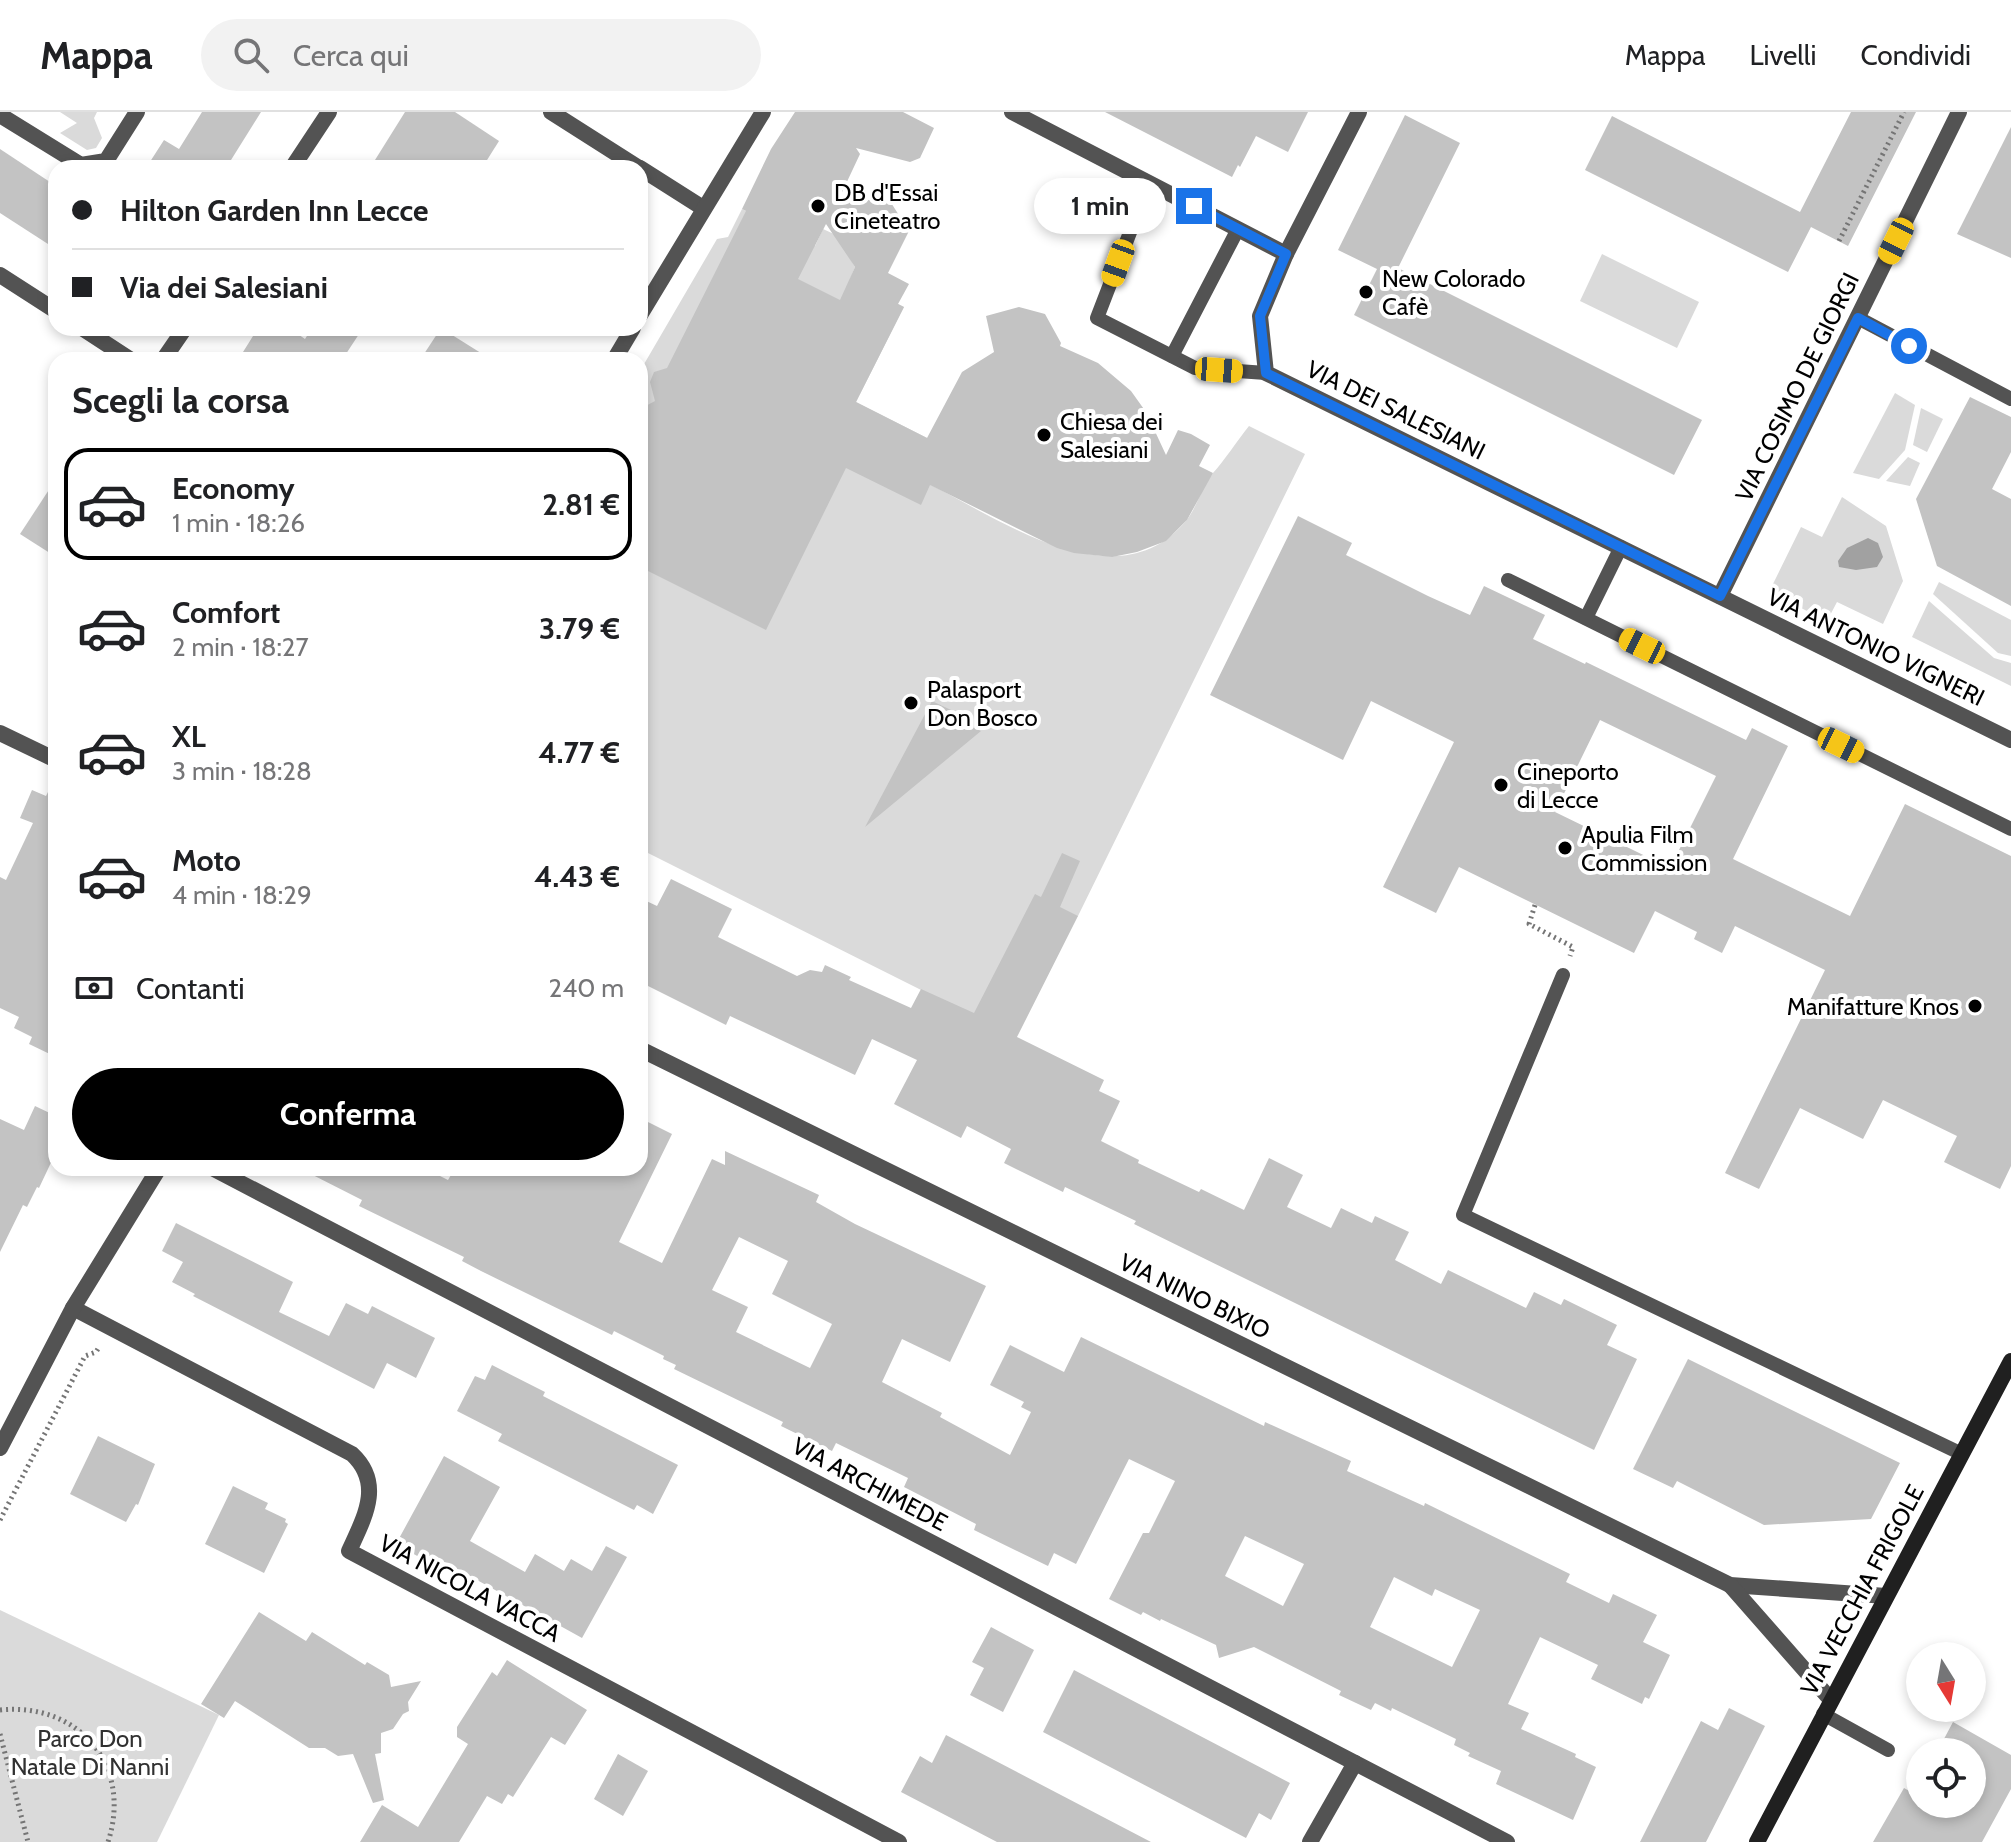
<!DOCTYPE html>
<html lang="it">
<head>
<meta charset="utf-8">
<style>
	body { margin:0; font-family:Cabin,sans-serif; background:#f2f2f2; color:#202124; height:100vh; display:flex; flex-direction:column; font-size:30px; white-space:nowrap }
	* { box-sizing:border-box; margin:0 }
	p { font-size:26px; color:#757577 }
	.icon { flex:none; width:44px; height:44px; fill:none; stroke:currentColor; stroke-width:2; stroke-linecap:round; stroke-linejoin:round }
	.map { position:relative; flex:1; overflow:hidden }
	.side { position:absolute; left:48px; top:240px; width:600px; height:824px; display:flex; flex-direction:column; background:#fff; border-radius:24px; box-shadow:0 4px 12px #0003 }
	.side>* { flex:none }
	.hud { position:absolute; left:48px; top:48px; width:600px; height:176px; border-radius:24px; box-shadow:0 4px 12px #0003; display:grid; align-content:center; height:176px; padding:0 24px; background:#fff }
	.needle { width:52px; rotate:169deg }
	.fabs { position:absolute; left:1906px; top:1530px; display:grid; gap:16px }
	.fabs a { display:grid; place-items:center; width:80px; height:80px; border-radius:50%; background:#fff; box-shadow:0 4px 12px #0003; font-size:40px }
	.end { position:absolute; width:36px; height:36px; margin:-18px; border:10px solid #1a73e8; background:#fff; box-shadow:0 0 0 4px #fff }
	.from { border-radius:50% }
	.bubble { position:absolute; height:56px; border-radius:28px; background:#fff; box-shadow:0 4px 12px #0003; font-size:26px; font-weight:700; line-height:56px; text-align:center }
	.car { position:absolute; width:24px; height:48px; margin:-24px -12px; border-radius:10px; box-shadow:0 0 6px 2px #0007; background:linear-gradient(#f5c518 24%,#345 0 40%,#f5c518 0 76%,#345 0 86%,#f5c518 0) }
	.hud b { display:flex; align-items:center; gap:28px; height:76px; font-size:30px }
	.hud b+b { border-top:2px solid #e0e0e0 }
	.hud i { width:20px; height:20px; background:#202124 }
	ul { padding:0; list-style:none }
	li { display:flex; align-items:center; gap:24px; height:112px; margin:0 16px 12px; padding:0 8px; border:4px solid transparent; border-radius:24px }
	li div { flex:1 }
	li b { display:block; font-size:30px }
	li em { font-style:normal; font-weight:700 }
	li.on { border-color:#000 }
	li>.icon { width:72px; height:72px; stroke-width:1.5 }
	h2 { padding:0 24px; font-size:36px; line-height:96px }
	.pay { display:flex; align-items:center; gap:20px; height:88px; padding:0 24px; font-size:30px }
	.pay p { margin-inline-start:auto }
	.primary-button { display:flex; gap:16px; margin-top:auto; padding:16px 24px }
	.primary-button a { flex:1; height:92px; border-radius:48px; background:#000; color:#fff; font-size:32px; font-weight:700; line-height:92px; text-align:center }
	header { display:flex; align-items:center; gap:48px; box-sizing:border-box; height:112px; padding:0 40px; background:#fff; border-bottom:2px solid #e0e0e0 }
	header strong { font-size:38px }
	nav { display:flex; gap:44px; margin-inline-start:auto; font-size:28px }
	.search { width:560px; height:72px; background:#f2f2f2; display:flex; align-items:center; gap:20px; box-sizing:border-box; padding:0 28px; border-radius:44px; color:#757577; font-size:30px }
	.map>svg:first-child { display:block }
	.green { fill:#dadada }
	.water { fill:#a1a1a1 }
	.building { fill:#c3c3c3; fill-rule:evenodd }
	.lines { fill:none; stroke-linecap:round; stroke-linejoin:round }
	.path { stroke:#757575; stroke-width:5; stroke-dasharray:2 4; stroke-linecap:butt }
	.lane { stroke:#535353; stroke-width:14 }
	.street { stroke:#535353; stroke-width:16 }
	.secondary { stroke:#202020; stroke-width:16 }
	.route { stroke:#1a73e8; stroke-width:10 }
	.poi-dot { fill:#000; stroke:#fff; stroke-width:3 }
	.labels { text-anchor:middle; dominant-baseline:central; stroke-width:8; stroke-linejoin:round; paint-order:stroke }
	.poi-label { font-size:24px; fill:#000; stroke:#fff; text-anchor:start }
	.street-label { font-size:24px; fill:#000; stroke:#fff }
	.park-label { font-size:24px; fill:#313131; stroke:#fff }
</style>
</head>
<body>
<header>
<strong>Mappa</strong>
<div class="search"><svg class="icon" aria-label="search" viewBox="0 0 24 24"><circle cx="10" cy="10" r="6"/><path d="M15 15l6 6"/></svg>Cerca qui</div>
<nav><a>Mappa</a><a>Livelli</a><a>Condividi</a></nav>
</header>
<div class="map">
<svg width="2011" height="1730" viewBox="0 0 2011 1730">
	<rect width="100%" height="100%" fill="#fff"/>
	<!-- green -->
	<g class="green">
		<polygon points="60,0 97,0 94,6 102,26 96,36 87,38 60,21 77,11"/>
		<path d="M742,97L815,134L823,117L836,123L855,155L850,167L904,195L856,290L949,337L931,373C1003,409 1117,491 1186,409C1197,395 1202,375 1213,361C1224,349 1237,329 1249,314L1305,342L1078,804L973,904L640,737V259L717,127L728,125Z"/>
		<polygon points="1602,142 1699,190 1677,236 1580,189"/>
		<polygon points="1895,281 1915,293 1905,338 1879,367 1853,361"/>
		<polygon points="1921,296 1943,307 1927,340 1913,333"/>
		<polygon points="1908,345 1920,351 1910,374 1886,369"/>
		<polygon points="1842,385 1886,414 1903,469 1883,512 1837,490 1827,509 1769,480 1801,415 1822,425"/>
		<polygon points="1939,470 2011,508 2011,544 1998,541 1933,482"/>
		<polygon points="1929,489 1994,546 2011,551 2011,574 1912,525"/>
		<polygon points="0,1498 219,1603 157,1730 0,1730"/>
	</g>
	<!-- water -->
	<polygon class="water" points="1868,426 1878,431 1883,445 1877,455 1856,458 1839,455 1838,449 1847,436"/>
	<!-- building -->
	<g class="building">
		<polygon points="202,0 261,0 226,56 146,56 164,28 179,37"/>
		<polygon points="405,0 455,0 499,29 482,56 370,56"/>
		<path d="M795,0H903L934,16L920,46L910,50L856,36L860,42L837,91L888,86L909,119L888,161L909,172L898,192L904,195L856,290L927,326L962,260L994,240L986,204L1019,195L1045,202L1061,231L1060,234L1098,251L1131,279L1146,300L1166,343L1178,318L1191,322L1210,333L1199,354L1213,361L1187,408L1166,429L1137,440L1112,445L1074,441L1057,436L930,373L921,393L846,356L766,518L640,455V297L655,289L650,270L654,260L667,256L746,99L742,97L771,37ZM826,112L855,155L840,188L798,167Z"/>
		<polygon points="1105,0 1308,0 1288,40 1256,24 1240,55 1238,53 1232,65"/>
		<polygon points="1851,0 1916,0 1848,134 1811,115 1788,160 1585,58 1612,4 1800,100"/>
		<polygon points="1405,3 1460,31 1398,156 1702,308 1674,363 1354,203 1377,157 1338,138"/>
		<polygon points="2011,15 2011,146 1957,122"/>
		<polygon points="0,37 56,74 56,119 48,132 0,101"/>
		<polygon points="258,216 289,216 305,227 312,216 363,216 342,248 238,248"/>
		<polygon points="441,216 492,248 420,248"/>
		<polygon points="1970,285 2011,305 2011,340 1992,377 2011,387 2011,494 1937,454 1916,387"/>
		<polygon points="56,367 56,445 20,422"/>
		<path d="M1298,404L1352,431L1346,443L1428,484L1470,503L1484,474L1545,503L1533,527L1585,552L1586,550L1746,628L1752,616L1788,634L1733,747L1850,804L1905,692L2011,744V1054L2000,1077L1944,1050L1957,1024L1883,988L1863,1027L1800,996L1759,1077L1725,1061L1825,858L1735,814L1722,841L1694,827L1697,820L1655,799L1634,841L1459,755L1436,801L1383,775L1454,630L1371,589L1343,648L1210,583ZM1600,608L1716,664L1670,756L1555,700Z"/>
		<polygon points="932,589 968,606 965,612 981,619 865,715"/>
		<polygon points="56,664 56,945 29,932 32,925 14,916 19,905 0,896 0,765 6,768 33,711 20,706 32,678 46,684"/>
		<polygon points="1062,741 1080,749 1060,795 1078,804 1017,925 1104,968 1099,979 1120,989 1101,1029 1139,1048 1138,1051 1199,1080 1201,1077 1244,1098 1269,1046 1303,1063 1287,1095 1331,1116 1341,1096 1372,1111 1375,1104 1409,1120 1395,1148 1441,1172 1448,1158 1526,1196 1534,1180 1561,1193 1564,1187 1617,1213 1607,1233 1637,1247 1594,1338 1134,1112 1136,1109 1065,1075 1063,1080 1004,1051 1011,1037 967,1014 961,1026 894,992 917,948 872,927 855,963 730,904 726,913 640,870 640,786 657,794 671,767 732,797 718,825 797,864 810,858 822,860 825,853 851,865 849,868 911,896 921,877 974,901 1035,782 1041,785"/>
		<polygon points="35,994 56,1004 56,1040 39,1076 37,1075 27,1095 23,1093 0,1140 0,1007 24,1018"/>
		<path d="M640,1006L672,1022L619,1130L662,1151L712,1047L725,1053V1039L819,1083L816,1090L855,1112L986,1174L950,1250L902,1227L882,1270L942,1301L940,1305L1010,1343L1031,1300L1021,1295L1024,1290L990,1273L1010,1233L1064,1260L1081,1225L1264,1314L1265,1310L1351,1349L1347,1359L1424,1394L1425,1391L1570,1462L1566,1470L1609,1491L1613,1482L1657,1503L1643,1530L1670,1543L1649,1587L1645,1585L1642,1592L1591,1567L1598,1553L1540,1525L1508,1592L1529,1601L1521,1617L1576,1642L1575,1645L1596,1655L1573,1708L1496,1672L1501,1659L1468,1644L1470,1641L1454,1633L1456,1627L1392,1596L1391,1599L1375,1591L1371,1598L1339,1583L1341,1579L1254,1535L1219,1546L1216,1533L1161,1507L1160,1509L1143,1500L1141,1503L1109,1487L1143,1421H1149L1175,1369L1129,1347L1076,1452L1054,1441L1048,1454L974,1418L976,1412L904,1375L908,1366L836,1331L832,1339L781,1314L783,1310L674,1257L676,1253L663,1247L664,1244L614,1219L612,1223L481,1159L462,1149L464,1145L359,1094L362,1088L299,1056H424L448,1068L455,1056H640ZM739,1125L788,1149L772,1182L832,1212L810,1256L736,1220L748,1195L712,1178ZM1245,1424L1304,1452L1283,1494L1225,1464ZM1394,1465L1432,1484L1435,1477L1480,1498L1452,1555L1370,1515Z"/>
		<polygon points="176,1111 293,1170 279,1200 329,1224 346,1191 368,1202 372,1194 435,1226 416,1266 387,1251 374,1277 193,1184 195,1182 172,1170 183,1150 162,1139"/>
		<polygon points="1688,1247 1900,1351 1871,1407 1764,1413 1677,1369 1673,1376 1633,1357"/>
		<polygon points="492,1253 545,1280 543,1284 678,1353 653,1402 637,1393 634,1398 498,1329 502,1322 457,1299 475,1264 485,1268"/>
		<polygon points="98,1324 155,1352 138,1393 136,1392 126,1410 70,1382"/>
		<polygon points="444,1344 500,1375 470,1429 525,1460 535,1442 564,1459 571,1447 592,1459 606,1434 627,1445 582,1526 439,1447 435,1454 396,1432"/>
		<polygon points="233,1374 268,1391 265,1397 286,1407 285,1410 288,1412 264,1461 205,1432"/>
		<polygon points="259,1500 306,1529 312,1520 365,1553 367,1550 389,1563 391,1575 421,1569 408,1590 409,1599 403,1602 393,1617 381,1621 381,1641 375,1642 384,1688 373,1691 353,1642 338,1644 325,1636 309,1636 235,1589 224,1606 201,1592"/>
		<polygon points="991,1515 1034,1538 1003,1600 970,1583 984,1556 972,1550"/>
		<polygon points="507,1548 587,1598 565,1633 551,1625 513,1685 508,1682 502,1692 487,1684 459,1730 360,1730 382,1693 418,1715 468,1632 457,1625 457,1615 492,1560 497,1564"/>
		<polygon points="1074,1558 1290,1671 1271,1708 1259,1701 1246,1726 1043,1620"/>
		<polygon points="1729,1596 1765,1614 1706,1730 1640,1730 1701,1609 1718,1618"/>
		<polygon points="1953,1610 2011,1643 2011,1677 1982,1730 1873,1730 1904,1676 1920,1685 1920,1692 1972,1692 1972,1640 1937,1640"/>
		<polygon points="946,1623 1151,1730 997,1730 901,1680 920,1644 932,1651"/>
		<polygon points="618,1642 648,1659 623,1704 594,1687"/>
	</g>
	<g class="lines">
		<!-- path -->
		<g class="path">
			<polyline points="1839,129 1904,0"/>
			<polyline points="1535,793 1529,812 1573,835 1570,844"/>
			<polyline points="0,1408 85,1244 96,1240 99,1235"/>
			<path d="M0,1598C79,1590 133,1654 108,1730"/>
			<polyline points="0,1622 28,1730"/>
		</g>
		<!-- lane -->
		<g class="lane">
			<polyline points="1149,71 1097,206 1195,256 1266,261"/>
			<polyline points="1858,206 2011,287"/>
			<polyline points="1172,244 1238,117"/>
			<polyline points="1508,468 2011,717"/>
			<polyline points="1586,506 1621,435"/>
			<polyline points="1563,863 1463,1103 1962,1342"/>
			<polyline points="1823,1602 1888,1638"/>
		</g>
		<!-- street -->
		<g class="street">
			<polyline points="551,0 639,56"/>
			<polyline points="1012,0 1286,142"/>
			<polyline points="1359,0 1286,142 1260,204 1266,261 2011,628"/>
			<polyline points="0,3 81,53 106,49 137,0"/>
			<polyline points="292,56 329,0"/>
			<polyline points="640,56 703,96"/>
			<polyline points="0,163 56,199"/>
			<polyline points="640,203 763,0"/>
			<polyline points="82,216 131,248"/>
			<polyline points="163,248 185,216"/>
			<polyline points="614,248 633,216"/>
			<polyline points="1720,484 1959,0"/>
			<polyline points="0,621 56,648"/>
			<polyline points="640,937 1730,1473 1886,1484"/>
			<polyline points="212,1056 1507,1730"/>
			<path d="M73,1196L352,1342C384,1372 364,1406 349,1439L899,1730"/>
			<polyline points="0,1336 73,1196 159,1056"/>
			<polyline points="1730,1473 1831,1588"/>
			<polyline points="1310,1730 1355,1651"/>
		</g>
		<!-- secondary -->
		<polyline class="secondary" points="1757,1730 2011,1249"/>
	</g>
	<g class="lines">
		<!-- route -->
		<polyline class="route" points="1194,94 1286,142 1260,204 1266,261 1720,484 1858,206 1909,234"/>
	</g>
	<!-- markers -->
	<g class="poi-dot">
		<circle cx="818" cy="94" r="8"/>
		<circle cx="1366" cy="180" r="8"/>
		<circle cx="1044" cy="323" r="8"/>
		<circle cx="911" cy="591" r="8"/>
		<circle cx="1501" cy="673" r="8"/>
		<circle cx="1565" cy="736" r="8"/>
		<circle cx="1975" cy="894" r="8"/>
	</g>
	<g class="labels">
		<!-- poi labels -->
		<g class="poi-label">
			<text x="834" y="80">DB d'Essai<tspan x="834" dy="28">Cineteatro</tspan></text>
			<text x="1382" y="166">New Colorado<tspan x="1382" dy="28">Cafè</tspan></text>
			<text x="1060" y="309">Chiesa dei<tspan x="1060" dy="28">Salesiani</tspan></text>
			<text x="927" y="577">Palasport<tspan x="927" dy="28">Don Bosco</tspan></text>
			<text x="1517" y="659">Cineporto<tspan x="1517" dy="28">di Lecce</tspan></text>
			<text x="1581" y="722">Apulia Film<tspan x="1581" dy="28">Commission</tspan></text>
			<text x="1959" y="894" text-anchor="end">Manifatture Knos</text>
		</g>
		<!-- street labels -->
		<g class="street-label">
			<text transform="translate(1797 275) rotate(-64)">VIA COSIMO DE GIORGI</text>
			<text transform="translate(1396 298) rotate(26)">VIA DEI SALESIANI</text>
			<text transform="translate(1876 535) rotate(26)">VIA ANTONIO VIGNERI</text>
			<text transform="translate(1195 1184) rotate(26)">VIA NINO BIXIO</text>
			<text transform="translate(870 1372) rotate(28)">VIA ARCHIMEDE</text>
			<text transform="translate(470 1476) rotate(28)">VIA NICOLA VACCA</text>
			<text transform="translate(1862 1478) rotate(-62)">VIA VECCHIA FRIGOLE</text>
		</g>
		<!-- park labels -->
		<g class="park-label">
			<text x="90" y="1626">Parco Don<tspan x="90" dy="28">Natale Di Nanni</tspan></text>
		</g>
	</g>
</svg>
<div class="fabs">
<a><svg class="needle" viewBox="-14 -14 28 28"><path d="M0-13l5 13h-10z" fill="#e53935"/><path d="M0 13l5-13h-10z" fill="#757577"/></svg></a>
<a><svg class="icon" aria-label="locate" viewBox="0 0 24 24"><circle cx="12" cy="12" r="6"/><path d="M12 2v4M12 18v4M2 12h4M18 12h4"/></svg></a>
</div>
<i class="end from" style="left:1909px;top:234px"></i>
<i class="end" style="left:1194px;top:94px"></i>
<div class="bubble" style="left:1034px;top:66px;width:132px">1 min</div>
<i class="car" style="left:1896px;top:129px;rotate:206deg"></i>
<i class="car" style="left:1118px;top:151px;rotate:200deg"></i>
<i class="car" style="left:1219px;top:258px;rotate:94deg"></i>
<i class="car" style="left:1642px;top:534px;rotate:296deg"></i>
<i class="car" style="left:1841px;top:633px;rotate:116deg"></i>
<div class="hud">
<b><i class="from"></i>Hilton Garden Inn Lecce</b>
<b><i></i>Via dei Salesiani</b>
</div>
<section class="side">
<h2>Scegli la corsa</h2>
<ul>
<li class="on"><svg class="icon" aria-label="car" viewBox="0 0 24 24"><path d="M5 17H2v-5l4-1 3-4h7l3 4 3 1v5h-3M9 17h6M6 11h13"/><circle cx="7" cy="17" r="2"/><circle cx="17" cy="17" r="2"/></svg><div><b>Economy</b><p>1 min · 18:26</p></div><em>2.81 €</em></li>
<li><svg class="icon" aria-label="car" viewBox="0 0 24 24"><path d="M5 17H2v-5l4-1 3-4h7l3 4 3 1v5h-3M9 17h6M6 11h13"/><circle cx="7" cy="17" r="2"/><circle cx="17" cy="17" r="2"/></svg><div><b>Comfort</b><p>2 min · 18:27</p></div><em>3.79 €</em></li>
<li><svg class="icon" aria-label="car" viewBox="0 0 24 24"><path d="M5 17H2v-5l4-1 3-4h7l3 4 3 1v5h-3M9 17h6M6 11h13"/><circle cx="7" cy="17" r="2"/><circle cx="17" cy="17" r="2"/></svg><div><b>XL</b><p>3 min · 18:28</p></div><em>4.77 €</em></li>
<li><svg class="icon" aria-label="car" viewBox="0 0 24 24"><path d="M5 17H2v-5l4-1 3-4h7l3 4 3 1v5h-3M9 17h6M6 11h13"/><circle cx="7" cy="17" r="2"/><circle cx="17" cy="17" r="2"/></svg><div><b>Moto</b><p>4 min · 18:29</p></div><em>4.43 €</em></li>
</ul>
<div class="pay"><svg class="icon" aria-label="cash" viewBox="0 0 24 24"><path d="M3 7h18v10H3z"/><circle cx="12" cy="12" r="2"/></svg>Contanti<p>240 m</p></div>
<div class="primary-button"><a>Conferma</a></div>
</section>
</div>
</body>
</html>
